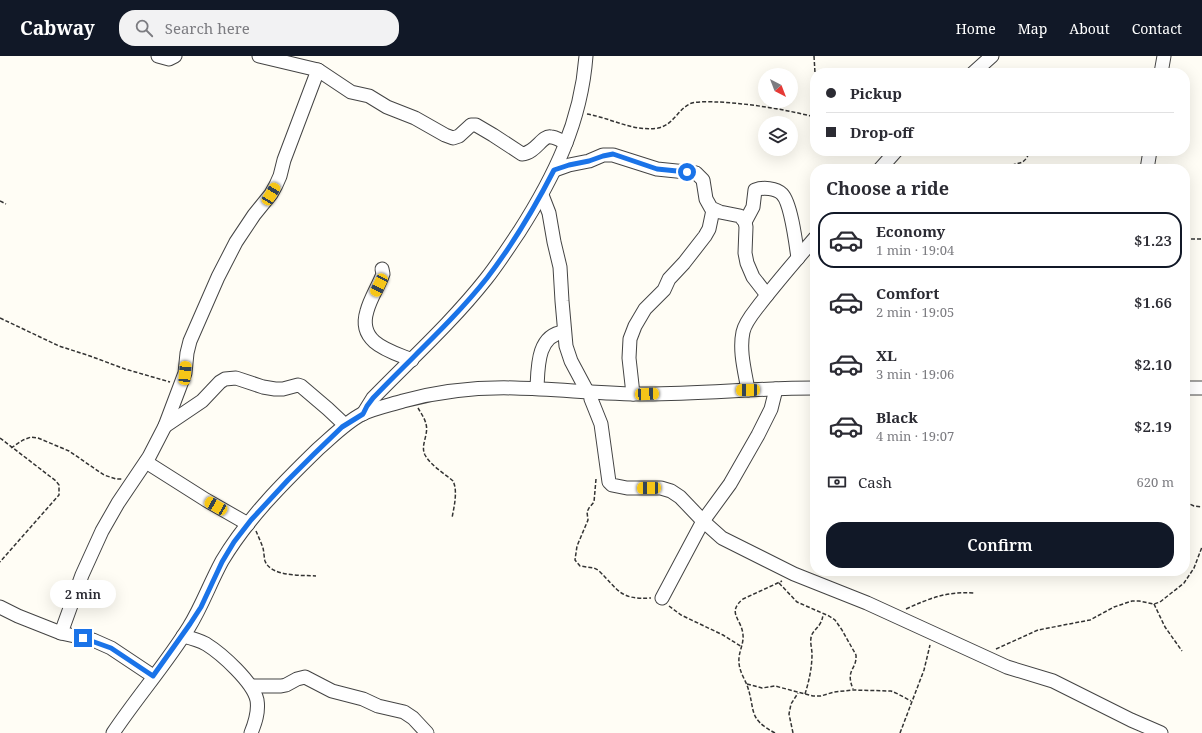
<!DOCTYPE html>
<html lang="en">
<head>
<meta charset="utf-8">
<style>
	body { margin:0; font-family:"Noto Serif",serif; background:#f2f2f3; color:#2b2b33; height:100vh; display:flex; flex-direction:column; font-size:15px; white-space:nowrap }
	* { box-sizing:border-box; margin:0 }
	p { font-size:13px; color:#7c7c81 }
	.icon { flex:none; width:22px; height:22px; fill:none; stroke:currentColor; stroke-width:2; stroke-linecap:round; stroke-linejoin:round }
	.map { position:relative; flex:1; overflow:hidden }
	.sheet { position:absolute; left:810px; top:108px; width:380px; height:412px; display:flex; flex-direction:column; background:#fff; border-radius:16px; box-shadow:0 4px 16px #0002 }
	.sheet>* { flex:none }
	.guide { position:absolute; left:810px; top:12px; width:380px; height:88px; border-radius:16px; box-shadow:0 4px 16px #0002; display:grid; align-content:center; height:88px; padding:0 16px; background:#fff }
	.needle { width:26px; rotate:138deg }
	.fabs { position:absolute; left:758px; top:12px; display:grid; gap:8px }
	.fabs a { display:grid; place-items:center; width:40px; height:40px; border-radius:50%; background:#fff; box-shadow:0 4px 16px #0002; font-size:20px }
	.end { position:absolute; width:18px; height:18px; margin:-9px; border:5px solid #1a73e8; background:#fff; box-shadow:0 0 0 2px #fff }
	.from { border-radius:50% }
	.bubble { position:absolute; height:28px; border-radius:14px; background:#fff; box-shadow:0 4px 16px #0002; font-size:13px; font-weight:600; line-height:28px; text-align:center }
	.car { position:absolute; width:12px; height:24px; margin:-12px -6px; border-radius:5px; box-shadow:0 0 3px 1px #0007; background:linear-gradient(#f5c518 24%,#345 0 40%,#f5c518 0 76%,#345 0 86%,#f5c518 0) }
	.guide b { display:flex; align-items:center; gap:14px; height:38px; font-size:15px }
	.guide b+b { border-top:1px solid #e1e1e2 }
	.guide i { width:10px; height:10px; background:#2b2b33 }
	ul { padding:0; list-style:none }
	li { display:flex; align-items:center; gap:12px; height:56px; margin:0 8px 6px; padding:0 8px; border:2px solid transparent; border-radius:16px }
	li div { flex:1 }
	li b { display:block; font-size:15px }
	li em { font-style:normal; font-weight:600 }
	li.selected { border-color:#111827 }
	li>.icon { width:36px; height:36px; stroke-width:1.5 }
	h2 { padding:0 16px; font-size:18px; line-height:48px }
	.pay { display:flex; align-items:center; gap:10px; height:44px; padding:0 16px; font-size:15px }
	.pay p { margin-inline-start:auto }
	.button { display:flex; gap:8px; margin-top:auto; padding:8px 16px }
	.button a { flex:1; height:46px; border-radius:16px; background:#111827; color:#fff; font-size:16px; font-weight:600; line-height:46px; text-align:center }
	header { display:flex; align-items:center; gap:24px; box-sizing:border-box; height:56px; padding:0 20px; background:#111827; color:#fff }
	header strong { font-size:19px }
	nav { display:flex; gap:22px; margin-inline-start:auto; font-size:14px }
	.search { width:280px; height:36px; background:#f2f2f3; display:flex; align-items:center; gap:10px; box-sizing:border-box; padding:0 14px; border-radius:16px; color:#7c7c81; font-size:15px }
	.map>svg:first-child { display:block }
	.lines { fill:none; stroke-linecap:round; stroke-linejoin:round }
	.minor-casing { stroke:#444; stroke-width:15 }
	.path { stroke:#333; stroke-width:1.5; stroke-dasharray:4 2; stroke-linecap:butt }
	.minor { stroke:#fff; stroke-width:13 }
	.route { stroke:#1a73e8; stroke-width:5 }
</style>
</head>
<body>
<header>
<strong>Cabway</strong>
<div class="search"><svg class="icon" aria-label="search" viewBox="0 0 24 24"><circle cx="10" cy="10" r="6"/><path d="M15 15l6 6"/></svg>Search here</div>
<nav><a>Home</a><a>Map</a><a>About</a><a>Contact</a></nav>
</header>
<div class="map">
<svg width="1202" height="677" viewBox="0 0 1202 677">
	<rect width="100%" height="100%" fill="#fffdf5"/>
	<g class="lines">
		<defs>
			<g id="minor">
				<polyline points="158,0 169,3 175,0"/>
				<path d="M259,0L318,14L351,36L369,40L387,51L415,62L445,79L453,82L459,80L471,69H476L493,79L522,98C536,97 542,79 551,81C556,81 561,85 566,87"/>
				<polyline points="973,17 992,0"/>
				<polyline points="1161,17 1164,0"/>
				<polyline points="880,113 896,95"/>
				<polyline points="1147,113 1150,95"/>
				<polyline points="555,114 569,109 589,105 603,99 613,99 657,113 696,117 703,124 706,143 711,152 720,156 740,160 745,166 746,171 745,197 747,207 753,221 767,239"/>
				<polyline points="542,139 549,157 554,186 560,211 562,245 566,290 571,305 587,335"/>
				<path d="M745,166L753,151L755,134C763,131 776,132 782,138C791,147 796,188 798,202"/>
				<path d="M382,213L383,218C378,231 370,243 367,255C357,287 390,295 412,304"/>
				<path d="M537,332C538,311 537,279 564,276"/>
				<polyline points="1185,332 1202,332"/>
				<path d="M748,334C745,316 739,295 743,276C745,266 754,256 760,248C778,225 796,204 815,182"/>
				<polyline points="590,336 591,343 601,368 609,426 612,429 627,432 661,432 671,435 680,441 703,465 722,482 794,518 867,547 1007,611 1053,625 1131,664 1161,677"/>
				<polyline points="633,338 629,302 630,283 635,270 645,253 664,234 669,223 684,207 705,180 709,173 713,154"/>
				<path d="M363,358L373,342C411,303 452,266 486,223C498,208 508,192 519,176C554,121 581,67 586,0"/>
				<polyline points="165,370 202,345 220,326 225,323 236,322 263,331 275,333 283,333 298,329 301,330 328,353 345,369"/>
				<polyline points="146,406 206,444 248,468"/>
				<polyline points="662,542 703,465 730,428 758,379 771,353 776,333"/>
				<polyline points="0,551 18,560 61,577 93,584 111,592 153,620"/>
				<polyline points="61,577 82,519 102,475 118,447 149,401 165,370 185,317 187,297 190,285 218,221 236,186 254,159 271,138 276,129 280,120 284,104 318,14"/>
				<path d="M183,580C191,582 199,584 206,588C222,598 253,626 257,644C259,656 255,667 251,677"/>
				<polyline points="251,630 281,630 286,629 297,623 305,621 332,635 363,643 378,650 404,656 413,662 427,677"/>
				<path d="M113,677C137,641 166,608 189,571C202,550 210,527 222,505C247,463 283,427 318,393C332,381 345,367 362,358C375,352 390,349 403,345C440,335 477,331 515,332C559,333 602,338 646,338C702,338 758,332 815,332"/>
			</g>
		</defs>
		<!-- minor casing -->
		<use href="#minor" class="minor-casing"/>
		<!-- path -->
		<g class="path">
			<polyline points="814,0 815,17"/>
			<path d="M587,58C611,62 633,76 658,72C674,69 678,52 692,47C700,45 711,46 719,46C752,48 783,53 815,61"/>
			<path d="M1007,113C1017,103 1023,113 1030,95"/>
			<polyline points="0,145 6,148"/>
			<polyline points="1185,183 1202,183"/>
			<polyline points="0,262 59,290 90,300 125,313 170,326"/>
			<path d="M418,352C421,357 425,363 426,368C429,379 420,389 425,399C431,410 444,417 453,425C458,435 454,451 452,462"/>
			<polyline points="0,382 56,425 59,429 59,439 0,506"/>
			<polyline points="11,392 23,384 31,381 38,382 69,395 104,419 116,423 122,423"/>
			<path d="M596,423L594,446L589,452L587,456L588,464L577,490L575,504L580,510L594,512L598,514C619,534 619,544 651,542"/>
			<polyline points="1185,446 1194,450 1202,451"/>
			<path d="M256,475C258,480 261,486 263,492C264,496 264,501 265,505C271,521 302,519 316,520"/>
			<path d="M779,527L797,546L829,560L835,564L842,574L856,599C857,614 845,613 853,633"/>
			<polyline points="1154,548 1165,571 1182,595"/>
			<polyline points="669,550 681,559 723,579 742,591"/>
			<path d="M906,553C930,542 948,535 974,537"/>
			<polyline points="996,593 1038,574 1090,564 1114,551 1132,545 1139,545 1154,548 1160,546 1184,527 1194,512 1202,491"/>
			<polyline points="747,628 762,632 775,630 813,640 821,640 834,636 853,634 891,635 898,638 911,645"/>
			<path d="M805,638C809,625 812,612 812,598C812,593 810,587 811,582C812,573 822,572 823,558"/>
			<path d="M775,677C747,662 756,655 747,629C744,622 739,614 739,606C738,597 744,588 743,579C742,563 726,557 743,543L782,525"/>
			<polyline points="793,677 789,658 791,648 798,637"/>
			<polyline points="900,677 924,614 930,589"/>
		</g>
		<!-- minor -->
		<use href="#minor" class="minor"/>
	</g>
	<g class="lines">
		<!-- route -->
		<path class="route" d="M83,582L111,592L153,620L190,568L201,551L222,506L234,486L251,464L288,424L314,398L342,371L363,358L367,350L373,342C411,302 453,265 487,222C513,188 535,151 554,114L569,109L589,105L603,100L613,98L657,113L687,116"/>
	</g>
</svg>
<div class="fabs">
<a><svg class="needle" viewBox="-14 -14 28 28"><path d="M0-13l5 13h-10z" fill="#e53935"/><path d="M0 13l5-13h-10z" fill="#7c7c81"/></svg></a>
<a><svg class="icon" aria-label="layers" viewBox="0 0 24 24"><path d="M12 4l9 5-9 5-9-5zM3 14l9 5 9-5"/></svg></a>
</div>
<i class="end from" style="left:687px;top:116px"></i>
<i class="end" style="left:83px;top:582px"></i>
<div class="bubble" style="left:50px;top:524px;width:66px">2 min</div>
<i class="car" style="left:271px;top:138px;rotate:31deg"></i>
<i class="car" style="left:379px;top:229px;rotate:206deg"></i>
<i class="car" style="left:185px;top:317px;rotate:5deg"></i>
<i class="car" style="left:748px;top:334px;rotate:269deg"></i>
<i class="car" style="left:647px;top:338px;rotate:87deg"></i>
<i class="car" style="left:649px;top:432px;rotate:269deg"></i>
<i class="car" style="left:216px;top:450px;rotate:300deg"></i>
<div class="guide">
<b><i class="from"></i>Pickup</b>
<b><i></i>Drop-off</b>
</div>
<section class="sheet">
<h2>Choose a ride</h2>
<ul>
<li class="selected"><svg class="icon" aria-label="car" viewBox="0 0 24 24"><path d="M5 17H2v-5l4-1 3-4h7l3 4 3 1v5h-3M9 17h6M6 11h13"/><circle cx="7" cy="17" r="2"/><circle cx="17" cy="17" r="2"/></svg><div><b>Economy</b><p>1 min · 19:04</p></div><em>$1.23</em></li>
<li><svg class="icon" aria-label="car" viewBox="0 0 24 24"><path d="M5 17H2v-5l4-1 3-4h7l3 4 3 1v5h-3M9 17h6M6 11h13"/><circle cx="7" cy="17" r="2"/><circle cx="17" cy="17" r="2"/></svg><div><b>Comfort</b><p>2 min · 19:05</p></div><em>$1.66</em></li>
<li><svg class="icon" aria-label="car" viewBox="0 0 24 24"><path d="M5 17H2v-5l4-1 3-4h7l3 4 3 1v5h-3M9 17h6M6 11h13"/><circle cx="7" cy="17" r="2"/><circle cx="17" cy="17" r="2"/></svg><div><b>XL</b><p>3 min · 19:06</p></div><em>$2.10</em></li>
<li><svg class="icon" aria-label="car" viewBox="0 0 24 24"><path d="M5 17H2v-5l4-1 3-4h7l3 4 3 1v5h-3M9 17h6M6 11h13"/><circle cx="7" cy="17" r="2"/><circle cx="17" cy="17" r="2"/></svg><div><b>Black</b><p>4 min · 19:07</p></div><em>$2.19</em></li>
</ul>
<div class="pay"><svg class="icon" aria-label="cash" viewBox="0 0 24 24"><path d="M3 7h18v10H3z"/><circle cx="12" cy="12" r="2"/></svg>Cash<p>620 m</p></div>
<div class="button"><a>Confirm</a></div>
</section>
</div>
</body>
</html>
